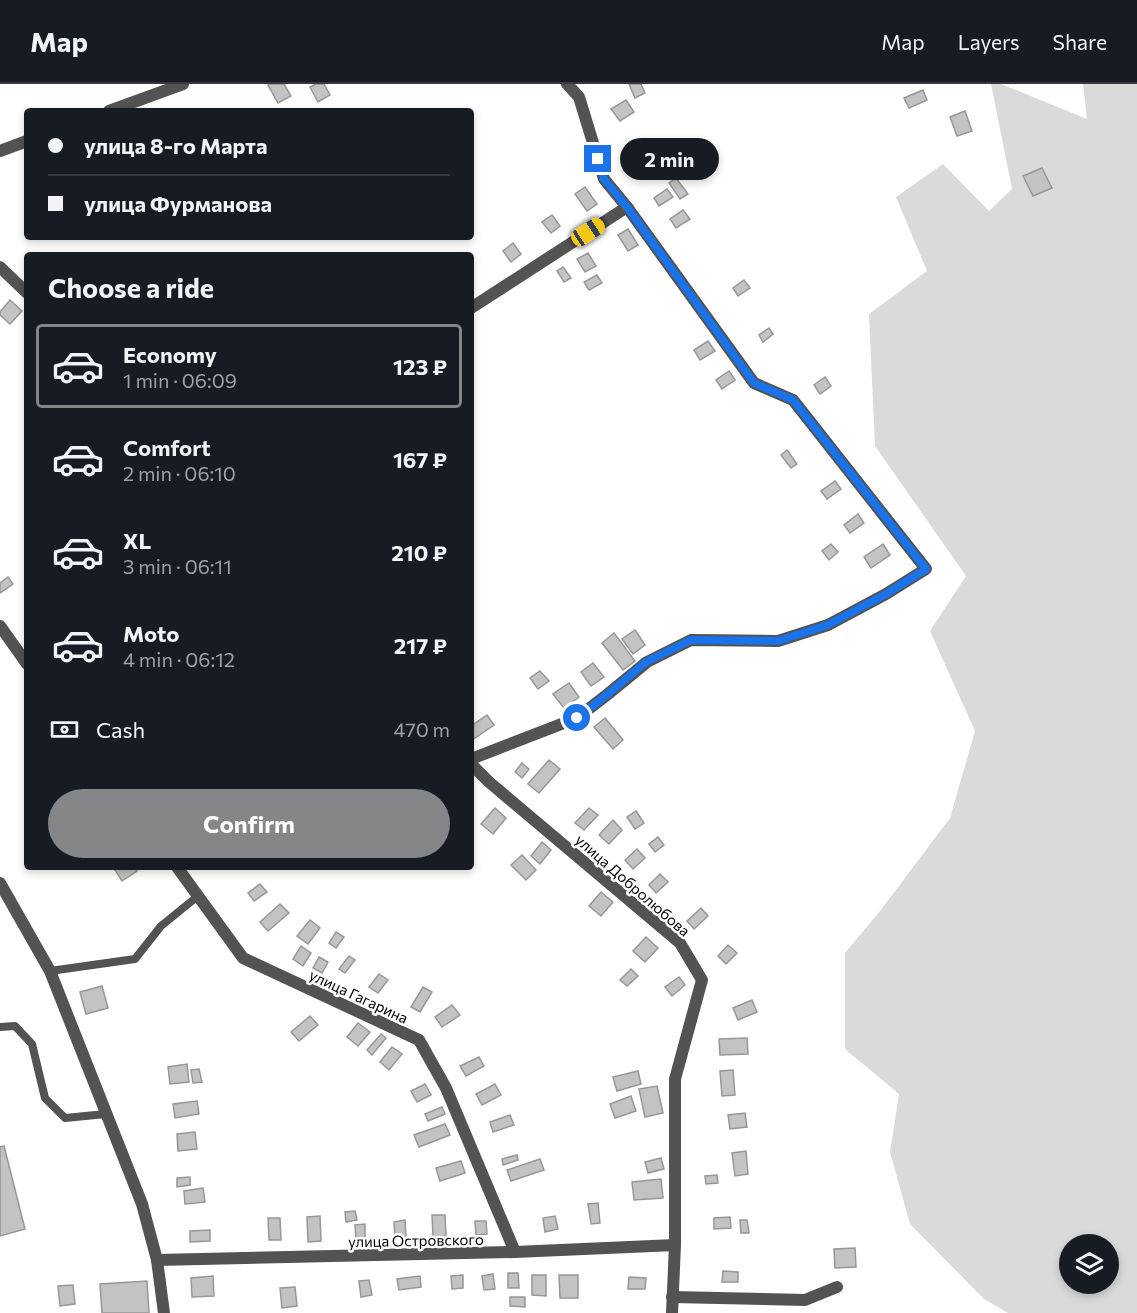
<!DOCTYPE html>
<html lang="en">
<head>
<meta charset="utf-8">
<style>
	body { margin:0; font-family:Commissioner,sans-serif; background:#242831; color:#f1f3f6; height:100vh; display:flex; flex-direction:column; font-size:22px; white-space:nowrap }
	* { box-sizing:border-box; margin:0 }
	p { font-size:20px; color:#9ea1a6 }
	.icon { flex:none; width:33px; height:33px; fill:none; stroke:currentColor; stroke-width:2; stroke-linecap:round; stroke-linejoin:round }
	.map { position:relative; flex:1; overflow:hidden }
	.panel { position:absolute; left:24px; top:168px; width:450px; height:618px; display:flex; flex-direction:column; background:#171b24; border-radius:6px; box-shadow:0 3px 9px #0003 }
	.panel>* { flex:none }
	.hud { position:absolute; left:24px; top:24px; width:450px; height:132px; border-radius:6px; box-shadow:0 3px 9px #0003; display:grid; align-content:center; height:132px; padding:0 24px; background:#171b24 }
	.fabs { position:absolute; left:1059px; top:1150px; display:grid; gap:12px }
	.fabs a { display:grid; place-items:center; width:60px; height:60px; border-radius:50%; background:#171b24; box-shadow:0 3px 9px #0003; font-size:30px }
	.end { position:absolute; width:27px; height:27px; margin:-14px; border:8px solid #1a73e8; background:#fff; box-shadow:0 0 0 3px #fff }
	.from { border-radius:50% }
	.bubble { position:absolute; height:42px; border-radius:21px; background:#171b24; box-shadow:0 3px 9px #0003; font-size:20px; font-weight:700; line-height:42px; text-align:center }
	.car { position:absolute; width:18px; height:36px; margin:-18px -9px; border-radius:8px; box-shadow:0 0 4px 2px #0007; background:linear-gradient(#f5c518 24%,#345 0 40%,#f5c518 0 76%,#345 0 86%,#f5c518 0) }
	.hud b { display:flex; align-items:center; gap:21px; height:57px; font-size:22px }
	.hud b+b { border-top:2px solid #363941 }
	.hud i { width:15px; height:15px; background:#f1f3f6 }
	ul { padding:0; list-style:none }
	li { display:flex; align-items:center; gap:18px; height:84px; margin:0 12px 9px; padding:0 12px; border:3px solid transparent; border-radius:6px }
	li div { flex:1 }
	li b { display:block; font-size:22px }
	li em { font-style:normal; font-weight:700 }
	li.on { border-color:#858687 }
	li>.icon { width:54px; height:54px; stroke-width:1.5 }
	h2 { padding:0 24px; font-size:27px; line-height:72px }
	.pay { display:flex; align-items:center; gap:15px; height:66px; padding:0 24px; font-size:22px }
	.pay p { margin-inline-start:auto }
	.button { display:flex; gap:12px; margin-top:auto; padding:12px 24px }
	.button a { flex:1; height:69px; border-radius:36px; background:#858687; color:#fff; font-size:24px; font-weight:700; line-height:69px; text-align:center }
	header { display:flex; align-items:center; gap:36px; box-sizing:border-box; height:84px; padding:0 30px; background:#171b24; border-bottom:2px solid #363941 }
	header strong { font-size:28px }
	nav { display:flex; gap:33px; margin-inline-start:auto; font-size:21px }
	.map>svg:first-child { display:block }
	.green { fill:#dadada; fill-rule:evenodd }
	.building { fill:#c3c3c3; stroke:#979797; stroke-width:1.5 }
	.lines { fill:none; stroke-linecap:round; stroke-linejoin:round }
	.service { stroke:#535353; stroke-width:8 }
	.minor { stroke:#535353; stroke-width:12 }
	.route { stroke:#1a73e8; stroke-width:8 }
	.labels { text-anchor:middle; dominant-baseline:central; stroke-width:5; stroke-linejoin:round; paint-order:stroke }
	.street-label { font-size:15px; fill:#000; stroke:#fff }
</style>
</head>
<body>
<header>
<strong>Map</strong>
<nav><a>Map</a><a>Layers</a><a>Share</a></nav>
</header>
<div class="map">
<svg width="1137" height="1229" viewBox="0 0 1137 1229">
	<rect width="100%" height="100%" fill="#fff"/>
	<!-- green -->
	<path class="green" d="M991,0H1001L1087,35L1083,0H1137V1229H1008L984,1215L910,1140L890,1068L899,1010L845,965V869L880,827L950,734L975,647L930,547L966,492L875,362L869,230L927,187L896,113L943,80L989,127L1012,105ZM1070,1161H1108V1200H1070Z"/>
	<!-- building -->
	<g class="building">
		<polygon points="270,0 284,0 291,12 278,19 268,1"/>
		<polygon points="316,0 324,0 330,11 318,18 310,3"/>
		<polygon points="629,0 641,0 645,9 635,14"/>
		<polygon points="923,6 927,16 909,24 904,14"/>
		<polygon points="626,16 634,28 620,37 611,25"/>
		<polygon points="965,27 972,47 957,52 950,33"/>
		<polygon points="1042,84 1052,104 1033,112 1023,92"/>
		<polygon points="676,94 688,110 680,115 669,99"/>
		<polygon points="585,103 597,120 587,127 575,110"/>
		<polygon points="667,105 673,113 659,122 654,114"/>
		<polygon points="683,126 690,135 676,144 670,135"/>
		<polygon points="552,131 560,142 551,149 542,138"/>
		<polygon points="628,145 638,161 628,167 618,151"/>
		<polygon points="513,159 521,170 511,178 503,167"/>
		<polygon points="588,169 596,182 585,188 577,175"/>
		<polygon points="563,183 571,194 564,198 557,187"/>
		<polygon points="597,191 602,199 589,206 584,198"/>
		<polygon points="744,196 750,204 738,212 733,204"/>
		<polygon points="10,216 22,227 10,240 0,231 0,228"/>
		<polygon points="769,244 773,250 763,258 759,251"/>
		<polygon points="708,257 715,267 700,276 694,266"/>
		<polygon points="729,287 735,296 722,305 716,296"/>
		<polygon points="825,293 831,302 820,310 814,301"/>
		<polygon points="787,366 797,380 791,384 781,371"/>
		<polygon points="835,397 841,405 827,415 821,407"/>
		<polygon points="858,430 864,439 850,449 844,441"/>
		<polygon points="831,460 838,468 829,476 822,467"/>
		<polygon points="883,460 890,471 871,484 864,473"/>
		<polygon points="8,493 13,500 0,509 0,499"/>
		<polygon points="635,546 645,561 633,570 622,555"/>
		<polygon points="614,549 635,577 623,586 602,559"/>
		<polygon points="593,579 604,593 591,602 581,588"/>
		<polygon points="540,587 549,597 538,605 530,594"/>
		<polygon points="569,599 579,613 564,624 553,610"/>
		<polygon points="487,631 494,641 472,656 471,655 471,642"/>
		<polygon points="605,634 623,656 613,665 594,643"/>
		<polygon points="549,676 560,685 539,709 528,700"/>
		<polygon points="522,679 529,685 522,694 515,688"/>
		<polygon points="495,724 506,734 493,750 481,740"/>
		<polygon points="589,724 598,731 584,746 575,739"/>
		<polygon points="636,727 644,739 635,745 627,733"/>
		<polygon points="613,736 622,746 609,760 599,751"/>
		<polygon points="658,753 664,761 655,768 649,760"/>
		<polygon points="542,758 551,766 540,780 531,772"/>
		<polygon points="637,765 645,774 633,785 625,776"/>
		<polygon points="522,771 536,786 526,796 511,781"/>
		<polygon points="119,783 134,783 137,787 122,797 115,786"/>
		<polygon points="660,790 668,798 656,809 649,801"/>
		<polygon points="260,800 267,808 254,817 248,809"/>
		<polygon points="601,808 613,818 601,832 589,822"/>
		<polygon points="280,820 289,829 268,847 260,838"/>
		<polygon points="701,824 708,832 694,845 687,837"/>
		<polygon points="310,836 320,844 308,860 297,852"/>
		<polygon points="336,848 344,853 336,864 329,859"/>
		<polygon points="646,853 658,864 645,878 633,867"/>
		<polygon points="728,861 737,869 726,880 718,872"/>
		<polygon points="301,862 311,869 303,882 293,875"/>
		<polygon points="349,872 355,876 345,889 339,885"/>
		<polygon points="319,873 328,878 322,889 313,884"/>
		<polygon points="631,885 638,892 627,902 620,896"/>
		<polygon points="379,890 388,896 378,909 369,903"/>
		<polygon points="679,893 685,901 672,912 665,903"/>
		<polygon points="102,902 108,924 86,930 80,908"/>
		<polygon points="423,903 432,908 420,928 411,923"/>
		<polygon points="752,916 757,928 738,936 733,924"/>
		<polygon points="452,921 460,931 442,943 435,933"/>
		<polygon points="310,932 318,941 299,957 291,948"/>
		<polygon points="358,939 370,948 358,962 347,953"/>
		<polygon points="381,950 386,954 372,971 367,966"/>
		<polygon points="747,954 748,970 720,971 719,955"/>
		<polygon points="392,963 402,970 389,986 380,978"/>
		<polygon points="479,973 484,982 466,992 460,982"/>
		<polygon points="187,980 189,998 170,1000 168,983"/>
		<polygon points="199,985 202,998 193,999 191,986"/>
		<polygon points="733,986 735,1011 722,1012 720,987"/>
		<polygon points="638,987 641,1000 617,1007 613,993"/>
		<polygon points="425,1000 431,1011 417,1018 411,1007"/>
		<polygon points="495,1000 501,1011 482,1021 476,1010"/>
		<polygon points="657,1002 663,1029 645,1033 639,1005"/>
		<polygon points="631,1012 636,1027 615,1034 610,1020"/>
		<polygon points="197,1017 199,1030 175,1034 173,1020"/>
		<polygon points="442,1023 445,1030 428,1037 425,1030"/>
		<polygon points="745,1029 747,1043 730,1045 728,1031"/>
		<polygon points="510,1031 514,1041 493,1048 490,1038"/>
		<polygon points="445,1040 450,1051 419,1063 414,1051"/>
		<polygon points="195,1048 197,1065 178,1067 177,1050"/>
		<polygon points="4,1062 25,1145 0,1152 0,1063"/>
		<polygon points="746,1067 748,1090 735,1092 732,1069"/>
		<polygon points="517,1071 518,1076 503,1081 502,1075"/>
		<polygon points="661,1074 664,1085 648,1089 645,1078"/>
		<polygon points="540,1075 544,1086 511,1097 507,1086"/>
		<polygon points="461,1077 465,1089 440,1097 436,1084"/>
		<polygon points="717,1091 718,1099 706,1100 705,1092"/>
		<polygon points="190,1093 190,1101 177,1103 177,1094"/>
		<polygon points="661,1095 663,1114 634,1116 632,1098"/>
		<polygon points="203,1104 205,1118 185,1120 184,1107"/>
		<polygon points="598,1119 600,1139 591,1140 588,1120"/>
		<polygon points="355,1127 357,1136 346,1138 345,1128"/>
		<polygon points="432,1131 445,1131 446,1152 433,1153"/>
		<polygon points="320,1132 321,1157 308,1158 307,1133"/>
		<polygon points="555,1132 558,1145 545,1148 543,1134"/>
		<polygon points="730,1133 731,1144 714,1145 714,1134"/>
		<polygon points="268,1134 280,1134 281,1156 269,1156"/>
		<polygon points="405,1136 406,1153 395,1154 394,1138"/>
		<polygon points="740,1136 747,1136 749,1149 741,1149"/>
		<polygon points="475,1137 486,1137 487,1150 476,1151"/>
		<polygon points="365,1140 365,1155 356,1156 355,1141"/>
		<polygon points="210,1146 210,1157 190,1158 190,1147"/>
		<polygon points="855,1164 856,1183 835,1184 834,1165"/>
		<polygon points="723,1187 738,1188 738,1198 722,1198"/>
		<polygon points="508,1189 518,1189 519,1204 508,1204"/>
		<polygon points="493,1190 495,1205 484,1206 482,1192"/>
		<polygon points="463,1191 463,1204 452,1205 451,1192"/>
		<polygon points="532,1191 546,1191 546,1212 532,1211"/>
		<polygon points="559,1191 578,1191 578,1214 560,1214"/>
		<polygon points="213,1192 214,1212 192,1213 191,1194"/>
		<polygon points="420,1192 421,1203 399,1206 397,1195"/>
		<polygon points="629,1193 646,1194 645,1205 628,1205"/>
		<polygon points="369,1196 372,1211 361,1213 359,1197"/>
		<polygon points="147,1197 149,1229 102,1229 100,1200"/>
		<polygon points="73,1201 75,1220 60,1222 58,1202"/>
		<polygon points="295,1203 297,1222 282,1224 280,1204"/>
		<polygon points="510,1213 525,1213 525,1223 510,1222"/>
	</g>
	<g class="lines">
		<!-- service -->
		<g class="service">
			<polyline points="50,887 135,875 161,842 198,812"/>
			<polyline points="0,943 15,942 32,960 45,1014 65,1034 106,1030"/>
		</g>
		<!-- minor -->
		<g class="minor">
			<polyline points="109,27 183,0"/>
			<polyline points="0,67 27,57"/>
			<polyline points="0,183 27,209"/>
			<polyline points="471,224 627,123"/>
			<polyline points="0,542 27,580"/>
			<polyline points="471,675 577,634 608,610 647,578 691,556 778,557 828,541 886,510 926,485 793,316 754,299 627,123 604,95 579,13 567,0"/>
			<polyline points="471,680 489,698 680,859 702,896 675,995 675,1161 672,1229"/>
			<polyline points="177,783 243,874 419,956 446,1004 515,1168"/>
			<polyline points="0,799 50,887 142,1120 157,1176 164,1229"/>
			<polyline points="157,1176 515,1168 675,1161"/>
			<polyline points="672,1213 805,1216 837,1203"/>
		</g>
	</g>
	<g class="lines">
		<!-- route -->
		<polyline class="route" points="577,634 608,610 646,578 691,556 778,557 828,541 886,510 926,485 793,316 754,299 627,123 604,95 598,75"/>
	</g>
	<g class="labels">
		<!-- street labels -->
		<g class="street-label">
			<text transform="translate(633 801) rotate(41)">улица Добролюбова</text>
			<text transform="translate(359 912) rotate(25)">улица Гагарина</text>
			<text transform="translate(416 1156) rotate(-1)">улица Островского</text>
		</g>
	</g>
</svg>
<div class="fabs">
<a><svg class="icon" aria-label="layers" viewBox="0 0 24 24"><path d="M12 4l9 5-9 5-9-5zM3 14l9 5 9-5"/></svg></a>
</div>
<i class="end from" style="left:577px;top:634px"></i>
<i class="end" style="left:598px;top:75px"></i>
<div class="bubble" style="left:620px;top:54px;width:99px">2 min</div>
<i class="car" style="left:588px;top:148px;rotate:57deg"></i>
<div class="hud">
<b><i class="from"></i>улица 8-го Марта</b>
<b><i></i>улица Фурманова</b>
</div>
<section class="panel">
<h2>Choose a ride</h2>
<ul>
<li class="on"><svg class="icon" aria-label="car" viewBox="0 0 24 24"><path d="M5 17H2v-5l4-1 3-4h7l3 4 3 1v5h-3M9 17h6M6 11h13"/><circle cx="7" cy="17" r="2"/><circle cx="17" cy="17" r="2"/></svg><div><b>Economy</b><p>1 min · 06:09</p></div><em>123 ₽</em></li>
<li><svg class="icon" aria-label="car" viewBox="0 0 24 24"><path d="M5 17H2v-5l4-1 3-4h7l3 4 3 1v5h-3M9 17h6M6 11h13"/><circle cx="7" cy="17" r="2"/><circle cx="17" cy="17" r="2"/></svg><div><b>Comfort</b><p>2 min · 06:10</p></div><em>167 ₽</em></li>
<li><svg class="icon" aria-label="car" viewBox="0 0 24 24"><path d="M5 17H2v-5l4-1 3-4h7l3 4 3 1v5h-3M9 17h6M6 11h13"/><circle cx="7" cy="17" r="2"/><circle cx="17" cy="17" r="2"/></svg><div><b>XL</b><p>3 min · 06:11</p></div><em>210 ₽</em></li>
<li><svg class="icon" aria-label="car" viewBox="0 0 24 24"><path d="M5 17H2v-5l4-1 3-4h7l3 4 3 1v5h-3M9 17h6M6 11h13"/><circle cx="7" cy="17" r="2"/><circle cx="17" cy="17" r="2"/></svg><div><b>Moto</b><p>4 min · 06:12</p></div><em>217 ₽</em></li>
</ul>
<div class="pay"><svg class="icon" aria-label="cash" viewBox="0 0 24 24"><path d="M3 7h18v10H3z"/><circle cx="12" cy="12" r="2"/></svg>Cash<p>470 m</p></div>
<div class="button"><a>Confirm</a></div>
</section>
</div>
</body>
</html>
